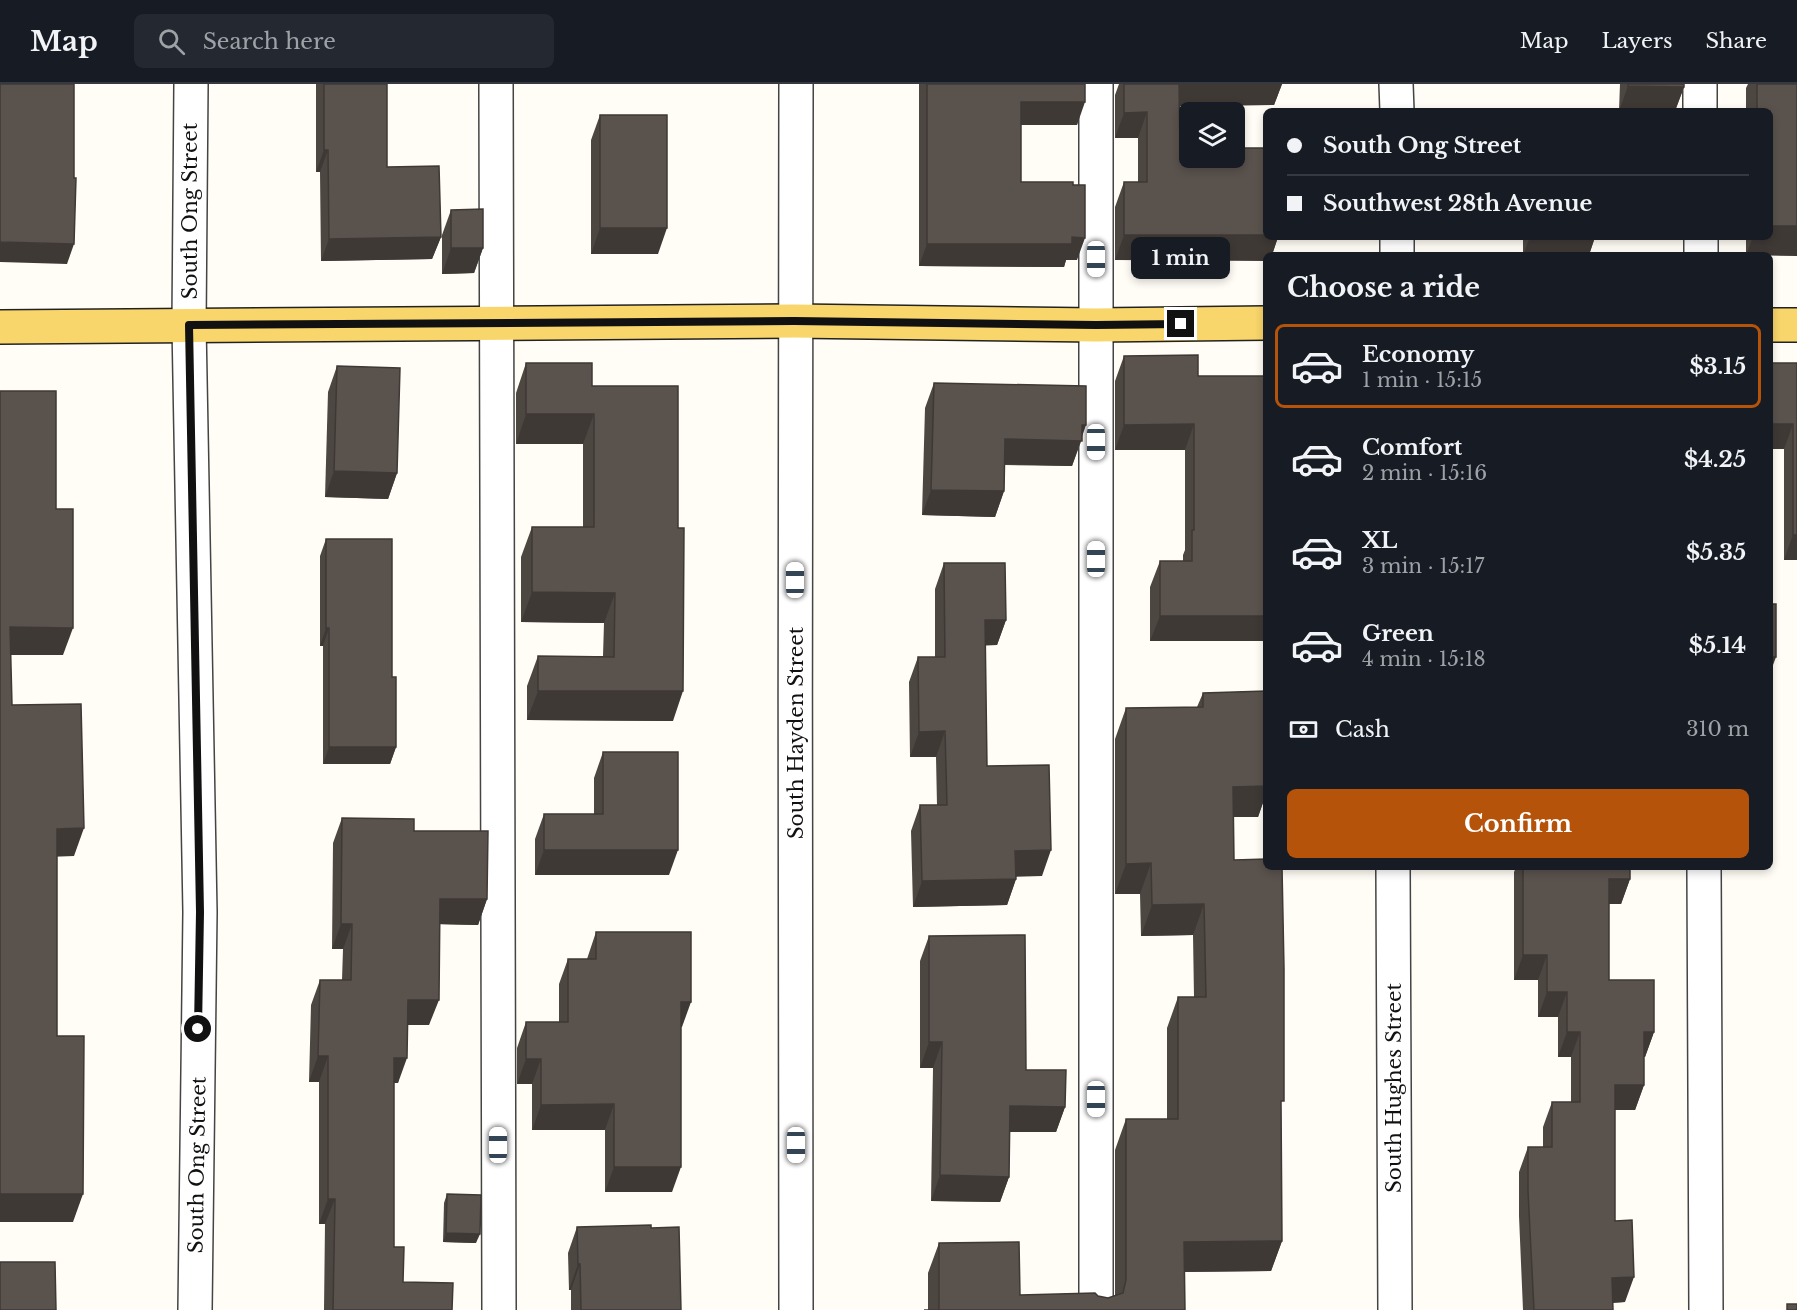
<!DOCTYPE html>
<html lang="en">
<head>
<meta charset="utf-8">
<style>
	body { margin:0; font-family:"Libre Baskerville",serif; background:#242831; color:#f1f3f6; height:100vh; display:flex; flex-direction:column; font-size:22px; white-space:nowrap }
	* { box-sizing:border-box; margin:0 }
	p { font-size:20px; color:#9ea1a6 }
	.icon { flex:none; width:33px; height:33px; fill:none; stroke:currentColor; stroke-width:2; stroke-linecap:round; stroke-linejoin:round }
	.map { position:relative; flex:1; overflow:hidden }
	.panel { position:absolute; left:1263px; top:168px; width:510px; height:618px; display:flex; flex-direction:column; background:#171b24; border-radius:9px; box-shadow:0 3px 9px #0003 }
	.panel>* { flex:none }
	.hud { position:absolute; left:1263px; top:24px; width:510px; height:132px; border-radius:9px; box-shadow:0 3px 9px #0003; display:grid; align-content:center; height:132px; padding:0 24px; background:#171b24 }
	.fabs { position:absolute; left:1179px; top:18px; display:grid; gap:12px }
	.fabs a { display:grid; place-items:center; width:66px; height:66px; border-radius:9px; background:#171b24; box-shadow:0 3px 9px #0003; font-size:30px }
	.end { position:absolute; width:27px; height:27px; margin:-14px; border:8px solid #111; background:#fff; box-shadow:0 0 0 3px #fff }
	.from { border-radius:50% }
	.bubble { position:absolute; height:42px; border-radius:9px; background:#171b24; box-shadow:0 3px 9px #0003; font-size:20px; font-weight:800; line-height:42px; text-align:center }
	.car { position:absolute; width:18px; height:36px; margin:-18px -9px; border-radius:8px; box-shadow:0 0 4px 2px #0007; background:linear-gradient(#fff 24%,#345 0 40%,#fff 0 76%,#345 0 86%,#fff 0) }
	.hud b { display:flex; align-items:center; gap:21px; height:57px; font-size:22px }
	.hud b+b { border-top:2px solid #363941 }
	.hud i { width:15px; height:15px; background:#f1f3f6 }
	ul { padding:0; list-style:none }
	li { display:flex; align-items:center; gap:18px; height:84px; margin:0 12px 9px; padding:0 12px; border:3px solid transparent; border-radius:9px }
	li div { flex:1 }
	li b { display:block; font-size:22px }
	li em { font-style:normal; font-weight:800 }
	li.selected { border-color:#b45309 }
	li>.icon { width:54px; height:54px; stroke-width:1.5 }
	h2 { padding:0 24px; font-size:27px; line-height:72px }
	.pay { display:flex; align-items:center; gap:15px; height:66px; padding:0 24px; font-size:22px }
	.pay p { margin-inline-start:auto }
	.action { display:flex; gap:12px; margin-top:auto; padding:12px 24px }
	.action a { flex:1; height:69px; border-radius:9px; background:#b45309; color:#fff; font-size:24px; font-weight:800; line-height:69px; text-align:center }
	header { display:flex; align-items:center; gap:36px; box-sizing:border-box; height:84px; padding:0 30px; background:#171b24; border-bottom:2px solid #363941 }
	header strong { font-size:28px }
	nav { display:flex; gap:33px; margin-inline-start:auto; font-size:21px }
	.search { width:420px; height:54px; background:#242831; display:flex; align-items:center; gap:15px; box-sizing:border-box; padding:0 21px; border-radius:9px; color:#9ea1a6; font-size:22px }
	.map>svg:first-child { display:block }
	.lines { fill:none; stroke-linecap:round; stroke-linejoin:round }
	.minor-casing { stroke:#444; stroke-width:36 }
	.major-casing { stroke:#222; stroke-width:36 }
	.minor { stroke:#fff; stroke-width:33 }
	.major { stroke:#f9d66b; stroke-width:33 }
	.wall { fill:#4d4742 }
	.shaded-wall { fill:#3f3936 }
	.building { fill:#5a524d; stroke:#3f3936; stroke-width:1.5 }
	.route { stroke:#111; stroke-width:8 }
	.labels { text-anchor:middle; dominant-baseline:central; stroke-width:6; stroke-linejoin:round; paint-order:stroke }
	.street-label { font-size:20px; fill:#111; stroke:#fff }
</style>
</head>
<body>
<header>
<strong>Map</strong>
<div class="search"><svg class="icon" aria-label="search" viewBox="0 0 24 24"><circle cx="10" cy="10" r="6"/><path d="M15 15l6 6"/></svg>Search here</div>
<nav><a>Map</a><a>Layers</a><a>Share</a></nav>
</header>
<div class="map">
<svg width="1797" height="1226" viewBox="0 0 1797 1226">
	<rect width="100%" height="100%" fill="#fffdf5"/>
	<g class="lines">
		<defs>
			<g id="minor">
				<polyline points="191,0 189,241 200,828 195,1226"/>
				<polyline points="496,0 499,1226"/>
				<path d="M796,0C793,409 797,817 796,1226"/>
				<polyline points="1096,0 1096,1226"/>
				<polyline points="1396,0 1397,27"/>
				<polyline points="1700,0 1700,27"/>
				<polyline points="1397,153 1397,171"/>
				<polyline points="1701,153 1701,171"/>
				<polyline points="1393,783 1395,1226"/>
				<polyline points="1704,783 1706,1226"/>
			</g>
			<g id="major">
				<polyline points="1770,241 1797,241"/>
				<polyline points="0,243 794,237 1096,241 1266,239"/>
			</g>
		</defs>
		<!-- minor casing -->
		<use href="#minor" class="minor-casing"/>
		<!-- major casing -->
		<use href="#major" class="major-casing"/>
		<!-- minor -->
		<use href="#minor" class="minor"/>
		<!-- major -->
		<use href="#major" class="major"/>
	</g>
	<!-- wall -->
	<g class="wall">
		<polygon points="316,0 387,0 387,83 441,153 432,175 321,177 320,88 316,88"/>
		<polygon points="919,0 1085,0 1077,41 1021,41 1021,98 1077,176 1066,176 1064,183 919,182"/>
		<polygon points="1119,0 1282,0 1274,21 1179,22 1180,64 1278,153 1272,171 1115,176 1115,123 1124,98 1138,98 1138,54 1115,54 1115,11"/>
		<polygon points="1620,0 1684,0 1684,3 1675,27 1619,27"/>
		<polygon points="1748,0 1797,0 1770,171 1746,171 1746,153 1770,153 1770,27 1746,27 1746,4"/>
		<polygon points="600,31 658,170 591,170 591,56"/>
		<polygon points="451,126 483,164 474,189 442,190 442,151"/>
		<polygon points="1523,153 1595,153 1589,171 1523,171"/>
		<polygon points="1124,272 1198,292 1266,292 1266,549 1263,557 1150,557 1150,503 1160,477 1183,477 1183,471 1185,466 1185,366 1115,366 1115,297"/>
		<polygon points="526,279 592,302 673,637 527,636 527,602 538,572 603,572 604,539 521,538 521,473 532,443 583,443 583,360 516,360 516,309"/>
		<polygon points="1797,279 1797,476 1784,476 1784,365 1770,365"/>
		<polygon points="337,282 397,389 388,415 325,413 328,308"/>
		<polygon points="934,299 1082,355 1072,382 1005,381 1004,407 995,433 922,431 925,324"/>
		<polygon points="326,455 392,593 396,663 390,680 323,680 323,562 320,562 320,472"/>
		<polygon points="944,479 1006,536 997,561 985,561 987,682 1042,792 1016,792 1016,795 1007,821 913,823 911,747 920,721 937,721 936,673 910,673 909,598 918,573 935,573 935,505"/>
		<polygon points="1266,607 1266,710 1258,733 1233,733 1234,776 1281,1025 1282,1157 1271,1187 1184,1188 1185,1226 928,1226 928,1189 939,1159 1020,1211 1098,1212 1108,1214 1115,1212 1115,1066 1126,1035 1167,1035 1167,944 1178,913 1194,913 1193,851 1141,852 1140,810 1115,810 1115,655 1126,624 1197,623 1203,609"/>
		<polygon points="603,668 669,791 535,791 535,755 544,730 594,730 594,694"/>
		<polygon points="342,734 414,747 487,815 478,841 440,840 429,941 408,941 398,999 394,999 394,1163 403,1198 452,1226 324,1226 325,1140 319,1140 319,998 309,998 311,921 320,896 342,896 343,865 332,865 333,759"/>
		<polygon points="1516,783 1630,783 1630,795 1621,820 1609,820 1609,896 1654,948 1645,973 1644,973 1644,1001 1635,1026 1615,1026 1615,1137 1625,1218 1613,1219 1613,1226 1523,1226 1519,1132 1519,1088 1528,1063 1543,1063 1543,1043 1552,1018 1571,1018 1571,973 1558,973 1558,933 1538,933 1538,896 1514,896 1514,788"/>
		<polygon points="596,848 682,943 681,943 672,1108 605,1108 605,1046 532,1046 532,1000 517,1000 517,964 526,938 559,938 559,900 568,875 587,875"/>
		<polygon points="929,852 1026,986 1065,1023 1056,1048 1010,1048 1009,1093 1000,1118 931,1117 933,984 920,984 920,877"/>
		<polygon points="447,1110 476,1159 443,1158 444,1119"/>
		<polygon points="577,1143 651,1144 681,1226 571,1226 571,1206 569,1206 568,1169"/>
	</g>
	<!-- shaded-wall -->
	<g class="shaded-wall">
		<polygon points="1177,0 1282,0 1274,21 1169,22"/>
		<polygon points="1628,2 1684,3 1675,27 1619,27"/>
		<polygon points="1021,18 1085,18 1077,41 1013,41"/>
		<polygon points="1147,28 1138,54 1115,54 1124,29"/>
		<polygon points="324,66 328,66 320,88 316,88"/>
		<polygon points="1770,142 1797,142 1797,172 1746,171 1753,153 1770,153"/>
		<polygon points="600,144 667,144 658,170 591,170"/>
		<polygon points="1124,151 1266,151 1266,153 1278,153 1272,171 1266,171 1266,177 1115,176"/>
		<polygon points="441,153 432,175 321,177 329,155"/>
		<polygon points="1072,153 1085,154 1077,176 1066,176 1064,183 919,182 927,160"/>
		<polygon points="1530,153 1595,153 1589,171 1523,171"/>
		<polygon points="0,158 74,160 67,180 0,178"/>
		<polygon points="451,164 483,164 474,189 442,190"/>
		<polygon points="526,330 594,330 583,360 516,360"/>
		<polygon points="1194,340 1185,366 1115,366 1124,341"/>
		<polygon points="1770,340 1793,340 1784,365 1770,365"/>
		<polygon points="1082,341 1086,341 1072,382 996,380 1005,355"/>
		<polygon points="334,387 397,389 388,415 325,413"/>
		<polygon points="931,406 1004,407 995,433 922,431"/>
		<polygon points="1793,451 1797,451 1797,476 1784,476"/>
		<polygon points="532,508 615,509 604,539 521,538"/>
		<polygon points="1160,532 1266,532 1266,549 1263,557 1150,557"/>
		<polygon points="985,536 1006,536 997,561 976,562"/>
		<polygon points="10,543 73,544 63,571 0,571"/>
		<polygon points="326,544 329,544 323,562 320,562"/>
		<polygon points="1770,573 1776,573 1770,589"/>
		<polygon points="538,607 683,607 673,637 527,636"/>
		<polygon points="945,647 936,673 910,673 919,648"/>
		<polygon points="329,663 396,663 390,680 323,680"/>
		<polygon points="1266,702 1266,710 1258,733 1222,733 1233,703"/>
		<polygon points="84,744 74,772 47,773 57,745"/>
		<polygon points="544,766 678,766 669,791 535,791"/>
		<polygon points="1051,766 1042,792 1006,793 1015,767"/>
		<polygon points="1151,779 1140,810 1115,810 1126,780"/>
		<polygon points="1016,795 1007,821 913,823 922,797"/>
		<polygon points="1609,795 1630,795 1621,820 1600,820"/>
		<polygon points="440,815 487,815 478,841 431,840"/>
		<polygon points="1204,820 1193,851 1141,852 1152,821"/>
		<polygon points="341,840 352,840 343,865 332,865"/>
		<polygon points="1523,871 1547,871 1538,896 1514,896"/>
		<polygon points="1547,908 1567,908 1558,933 1538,933"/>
		<polygon points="408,916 439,916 429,941 399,941"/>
		<polygon points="681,918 691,918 682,943 672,943"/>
		<polygon points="1567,948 1580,948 1571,973 1558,973"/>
		<polygon points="1644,948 1654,948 1645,973 1635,973"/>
		<polygon points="929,958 942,958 933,984 920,984"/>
		<polygon points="318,972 328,972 319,998 309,998"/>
		<polygon points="394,974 407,974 398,999 385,999"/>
		<polygon points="526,975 541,975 532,1000 517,1000"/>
		<polygon points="1615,1001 1644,1001 1635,1026 1606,1026"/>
		<polygon points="614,1020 605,1046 532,1046 541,1021"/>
		<polygon points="1010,1022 1065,1023 1056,1048 1001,1048"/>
		<polygon points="614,1083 681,1083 672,1108 605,1108"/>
		<polygon points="940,1091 1009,1093 1000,1118 931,1117"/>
		<polygon points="0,1110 83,1110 73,1138 0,1138"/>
		<polygon points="328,1115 335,1115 325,1140 319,1140"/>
		<polygon points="446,1149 480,1150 476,1159 443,1158"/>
		<polygon points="1282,1157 1271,1187 1173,1188 1184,1158"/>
		<polygon points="578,1180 580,1180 571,1206 569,1206"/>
		<polygon points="1634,1193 1625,1218 1603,1219 1612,1194"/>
	</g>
	<!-- building -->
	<g class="building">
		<polygon points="0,0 74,0 74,94 76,94 74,160 0,158"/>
		<polygon points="324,0 387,0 387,83 439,82 441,153 329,155 328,66 324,66"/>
		<polygon points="927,0 1085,0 1085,18 1021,18 1021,98 1073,98 1073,101 1085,101 1085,154 1072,153 1072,160 927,160"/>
		<polygon points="1124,0 1179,0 1180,64 1190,64 1190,74 1234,74 1234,64 1266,64 1266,151 1124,151 1124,98 1147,98 1147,28 1124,29"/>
		<polygon points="1628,0 1684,0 1684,3 1628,2"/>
		<polygon points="1757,0 1797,0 1797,142 1770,142 1770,27 1757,27"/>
		<rect x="600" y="31" width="67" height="113"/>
		<polygon points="483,125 483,164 451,164 451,126"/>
		<polygon points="1198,271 1198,292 1266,292 1266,532 1160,532 1160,477 1192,477 1192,446 1194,446 1194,340 1124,341 1124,272"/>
		<polygon points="526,279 592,279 592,302 678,302 678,444 684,444 683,607 538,607 538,572 614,573 615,509 532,508 532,443 594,443 594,330 526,330"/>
		<polygon points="1770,279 1797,279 1797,451 1793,451 1793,340 1770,340"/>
		<polygon points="337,282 400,284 397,389 334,387"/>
		<polygon points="934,299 1086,302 1086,341 1082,341 1082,357 1005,355 1004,407 931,406"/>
		<polygon points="0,307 56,307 56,425 73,425 73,544 10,543 12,621 81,620 84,744 57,745 57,952 84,952 83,1110 0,1110"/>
		<polygon points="326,455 392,455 392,593 396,593 396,663 329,663 329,544 326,544"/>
		<polygon points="944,479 1005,479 1006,536 985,536 987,682 1049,681 1051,766 1015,767 1016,795 922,797 920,721 947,721 945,647 919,648 918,573 945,573"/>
		<rect x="1770" y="520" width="6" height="53"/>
		<polygon points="1266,607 1266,702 1233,703 1234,776 1266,775 1266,783 1282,783 1284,884 1284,1017 1281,1017 1282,1157 1184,1158 1185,1226 924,1226 939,1226 939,1159 1019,1158 1020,1211 1095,1209 1098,1212 1108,1214 1123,1209 1126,1196 1126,1035 1178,1035 1178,913 1206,913 1204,820 1152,821 1151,779 1126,780 1126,624 1203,623 1203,609"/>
		<polygon points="603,668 678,668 678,766 544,766 544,730 603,730"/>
		<polygon points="342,734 414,735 414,747 488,747 487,815 440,815 439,916 408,916 407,974 394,974 394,1163 404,1163 403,1198 453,1199 452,1226 333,1226 335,1115 328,1115 328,972 318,972 320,896 351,896 352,840 341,840"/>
		<polygon points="1523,783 1630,783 1630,795 1609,795 1609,896 1654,896 1654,948 1644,948 1644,1001 1615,1001 1615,1137 1632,1136 1634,1193 1612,1194 1613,1226 1534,1226 1528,1107 1528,1063 1552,1063 1552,1018 1580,1018 1580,948 1567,948 1567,908 1547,908 1547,871 1523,871"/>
		<polygon points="596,848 691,848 691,918 681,918 681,1083 614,1083 614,1020 541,1021 541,975 526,975 526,938 568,938 568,875 596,875"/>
		<polygon points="1025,851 1026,986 1066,986 1065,1023 1010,1022 1009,1093 940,1091 942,958 929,958 929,852"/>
		<polygon points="447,1110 481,1111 480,1150 446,1149"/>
		<polygon points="651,1141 651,1144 679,1143 681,1226 581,1226 580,1180 578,1180 577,1143"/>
		<polygon points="0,1178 55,1178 56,1226 0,1226"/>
		<rect x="1787" y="1220" width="10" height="6"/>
	</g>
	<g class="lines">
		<!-- route -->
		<polyline class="route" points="198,945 200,828 189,241 794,237 1096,241 1181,240"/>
	</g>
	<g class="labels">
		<!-- street labels -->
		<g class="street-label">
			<text transform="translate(190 127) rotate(-90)">South Ong Street</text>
			<text transform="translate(796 649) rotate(-90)">South Hayden Street</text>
			<text transform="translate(1394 1004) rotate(-90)">South Hughes Street</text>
			<text transform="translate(197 1081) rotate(-89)">South Ong Street</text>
		</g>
	</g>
</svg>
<div class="fabs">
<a><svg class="icon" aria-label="layers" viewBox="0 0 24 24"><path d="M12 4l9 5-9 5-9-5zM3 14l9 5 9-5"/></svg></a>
</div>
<i class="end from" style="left:198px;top:945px"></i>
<i class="end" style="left:1181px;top:240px"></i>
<div class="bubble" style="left:1131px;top:153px;width:99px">1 min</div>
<i class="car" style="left:1096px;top:175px;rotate:180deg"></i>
<i class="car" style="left:1096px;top:358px;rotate:180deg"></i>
<i class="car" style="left:1096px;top:475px;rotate:0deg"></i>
<i class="car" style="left:795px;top:496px;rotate:0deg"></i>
<i class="car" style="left:1096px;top:1015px;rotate:180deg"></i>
<i class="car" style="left:498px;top:1061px;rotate:0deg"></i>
<i class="car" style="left:796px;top:1061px;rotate:180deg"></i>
<div class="hud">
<b><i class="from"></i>South Ong Street</b>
<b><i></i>Southwest 28th Avenue</b>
</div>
<section class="panel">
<h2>Choose a ride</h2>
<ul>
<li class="selected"><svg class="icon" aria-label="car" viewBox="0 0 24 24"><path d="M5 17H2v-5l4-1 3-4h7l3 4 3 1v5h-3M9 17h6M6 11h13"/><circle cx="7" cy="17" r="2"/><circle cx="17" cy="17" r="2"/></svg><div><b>Economy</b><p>1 min · 15:15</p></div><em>$3.15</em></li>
<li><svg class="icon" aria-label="car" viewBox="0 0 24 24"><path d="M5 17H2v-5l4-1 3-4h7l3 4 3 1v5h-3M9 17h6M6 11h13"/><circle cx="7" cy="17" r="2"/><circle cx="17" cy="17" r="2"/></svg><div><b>Comfort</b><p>2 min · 15:16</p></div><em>$4.25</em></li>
<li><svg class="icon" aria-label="car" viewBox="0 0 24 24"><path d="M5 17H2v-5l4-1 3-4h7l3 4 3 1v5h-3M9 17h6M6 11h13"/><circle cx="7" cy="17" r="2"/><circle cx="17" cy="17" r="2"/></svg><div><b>XL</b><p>3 min · 15:17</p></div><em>$5.35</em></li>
<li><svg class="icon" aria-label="car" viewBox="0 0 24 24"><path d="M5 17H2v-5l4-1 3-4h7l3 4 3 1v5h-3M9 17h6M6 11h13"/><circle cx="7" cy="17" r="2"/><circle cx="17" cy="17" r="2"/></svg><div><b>Green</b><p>4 min · 15:18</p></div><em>$5.14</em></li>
</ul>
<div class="pay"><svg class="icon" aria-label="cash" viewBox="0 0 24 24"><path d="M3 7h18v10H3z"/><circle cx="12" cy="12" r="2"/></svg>Cash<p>310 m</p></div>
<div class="action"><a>Confirm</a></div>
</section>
</div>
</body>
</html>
